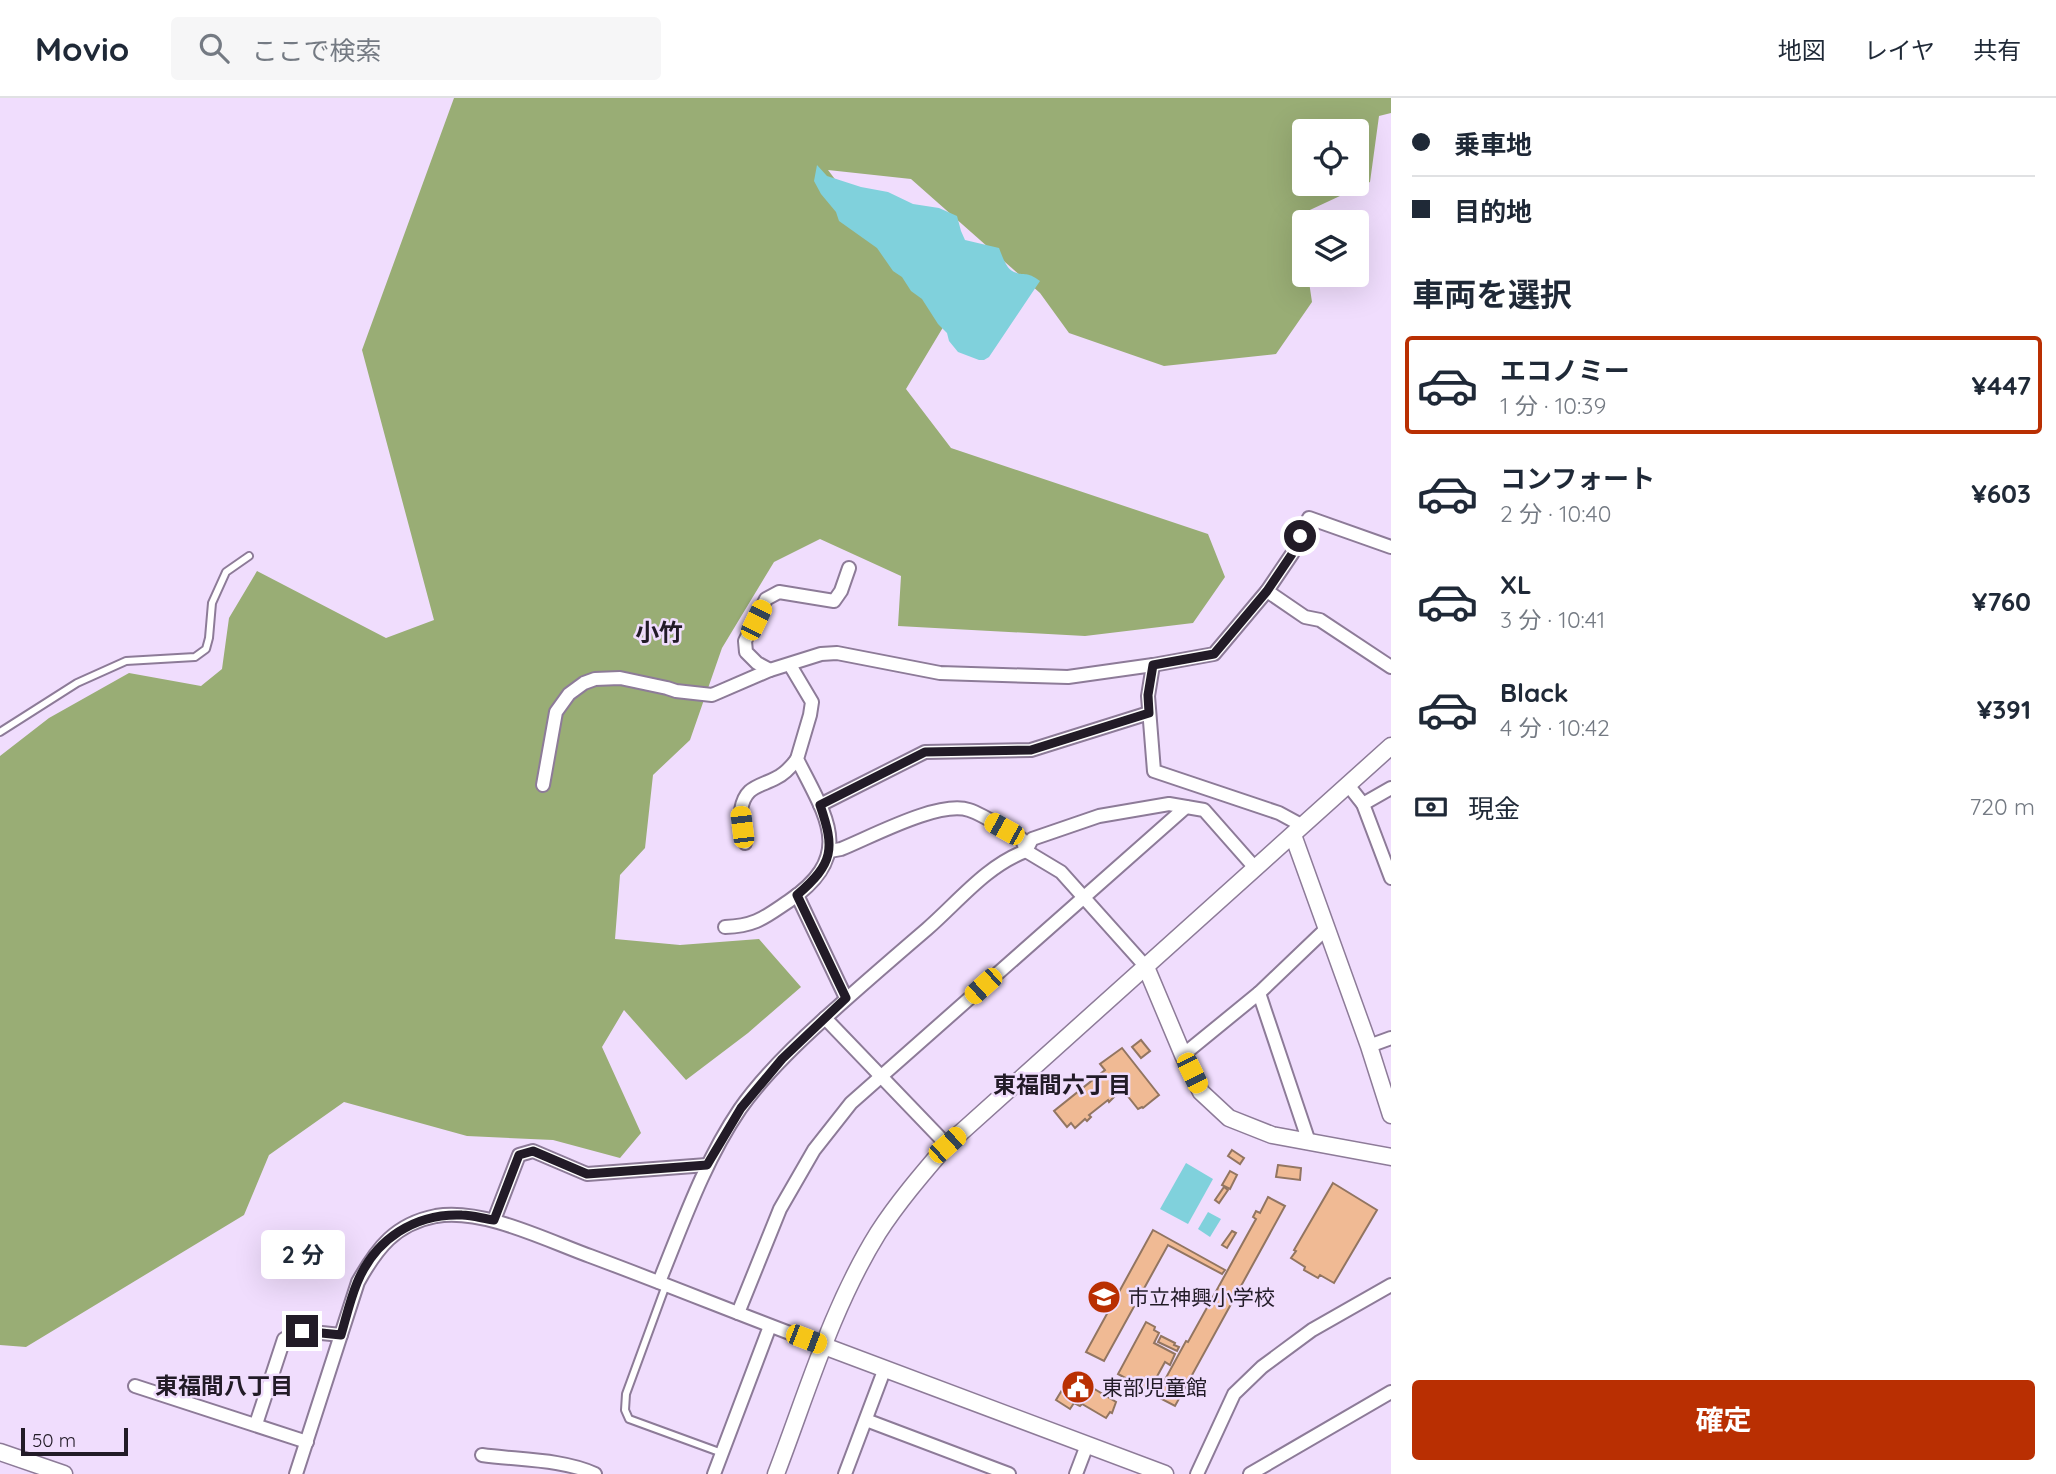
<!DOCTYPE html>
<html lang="ja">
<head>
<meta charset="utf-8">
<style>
	body { margin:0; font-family:Quicksand,"Noto Sans JP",sans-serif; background:#f6f6f7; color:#1f2937; height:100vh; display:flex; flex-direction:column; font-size:26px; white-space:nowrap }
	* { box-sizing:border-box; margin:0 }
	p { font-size:23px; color:#747a83 }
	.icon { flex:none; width:38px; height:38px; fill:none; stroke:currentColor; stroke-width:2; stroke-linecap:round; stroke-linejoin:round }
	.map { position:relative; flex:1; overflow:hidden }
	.details { display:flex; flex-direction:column; background:#fff; width:665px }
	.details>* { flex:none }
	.hud { display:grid; align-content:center; height:154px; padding:0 21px; background:#fff }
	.buttons { position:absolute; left:1292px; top:21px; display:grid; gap:14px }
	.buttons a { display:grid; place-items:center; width:77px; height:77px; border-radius:7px; background:#fff; box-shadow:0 7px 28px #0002; font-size:35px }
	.scale { position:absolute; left:21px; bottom:18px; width:107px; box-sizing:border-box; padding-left:7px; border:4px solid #221b27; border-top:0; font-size:19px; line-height:24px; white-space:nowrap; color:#221b27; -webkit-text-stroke:5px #f0ddfd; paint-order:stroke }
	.end { position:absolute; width:32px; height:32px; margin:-16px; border:9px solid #221b27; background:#fff; box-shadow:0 0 0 4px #fff }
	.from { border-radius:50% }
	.bubble { position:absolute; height:49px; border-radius:7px; background:#fff; box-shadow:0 7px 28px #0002; font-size:23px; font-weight:700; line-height:49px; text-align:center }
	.car { position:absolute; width:21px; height:42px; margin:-21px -10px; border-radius:9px; box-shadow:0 0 5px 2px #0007; background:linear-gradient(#f5c518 24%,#345 0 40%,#f5c518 0 76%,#345 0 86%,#f5c518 0) }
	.hud b { display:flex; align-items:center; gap:24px; height:66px; font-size:26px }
	.hud b+b { border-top:2px solid #e0e1e3 }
	.hud i { width:18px; height:18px; background:#1f2937 }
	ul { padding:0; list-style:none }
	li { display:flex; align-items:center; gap:21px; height:98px; margin:0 14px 10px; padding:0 7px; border:4px solid transparent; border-radius:7px }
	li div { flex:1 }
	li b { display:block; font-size:26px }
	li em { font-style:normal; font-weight:700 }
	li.active { border-color:#b92f02 }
	li>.icon { width:63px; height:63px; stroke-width:1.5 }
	h2 { padding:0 21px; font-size:32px; line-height:84px }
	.pay { display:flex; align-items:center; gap:18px; height:77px; padding:0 21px; font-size:26px }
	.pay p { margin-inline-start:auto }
	.action { display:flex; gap:14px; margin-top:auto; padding:14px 21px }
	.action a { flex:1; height:80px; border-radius:7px; background:#b92f02; color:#fff; font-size:28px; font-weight:700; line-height:80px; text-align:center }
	header { display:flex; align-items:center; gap:42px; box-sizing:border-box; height:98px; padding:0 35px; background:#fff; border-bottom:2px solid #e0e1e3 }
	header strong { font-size:33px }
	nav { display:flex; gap:38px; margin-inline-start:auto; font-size:24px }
	.search { width:490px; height:63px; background:#f6f6f7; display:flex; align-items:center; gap:18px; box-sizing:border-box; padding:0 24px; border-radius:7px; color:#747a83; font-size:26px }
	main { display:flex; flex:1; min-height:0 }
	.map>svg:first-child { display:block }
	.forest { fill:#99ad75; fill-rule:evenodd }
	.water { fill:#80d1dc }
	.building { fill:#f0ba94; stroke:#927561; stroke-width:2 }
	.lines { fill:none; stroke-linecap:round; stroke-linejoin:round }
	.lane-casing { stroke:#8d7b98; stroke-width:10 }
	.street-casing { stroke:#8d7b98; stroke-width:16 }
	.secondary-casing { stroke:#8d7b98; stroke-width:19 }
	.lane { stroke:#fff; stroke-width:6 }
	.street { stroke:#fff; stroke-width:12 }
	.secondary { stroke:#fff; stroke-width:16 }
	.route { stroke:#221b27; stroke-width:9 }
	.labels { text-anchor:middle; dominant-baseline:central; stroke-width:5; stroke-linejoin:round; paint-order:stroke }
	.poi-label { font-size:21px; fill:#221b27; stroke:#f0ddfd; text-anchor:start }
	.neighbourhood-label { font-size:23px; font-weight:bold; fill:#221b27; stroke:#f0ddfd }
	.quarter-label { font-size:24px; font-weight:bold; fill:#221b27; stroke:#f0ddfd }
</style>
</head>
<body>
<header>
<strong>Movio</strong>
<div class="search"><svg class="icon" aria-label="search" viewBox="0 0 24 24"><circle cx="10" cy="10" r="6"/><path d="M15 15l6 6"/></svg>ここで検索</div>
<nav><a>地図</a><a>レイヤ</a><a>共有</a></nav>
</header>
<main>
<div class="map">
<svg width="1391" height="1376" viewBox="0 0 1391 1376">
	<rect width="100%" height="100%" fill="#f0ddfd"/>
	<!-- forest -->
	<path class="forest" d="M454,0H1391V15L1379,18L1370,84L1297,118L1304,156V177H1308L1312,204L1276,256L1164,268L1069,235L1040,195L911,81L828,72L945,226L906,291L951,350L1208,436L1225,479L1193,525L1085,538L898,528L901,478L820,441L774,464L722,550L690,642L653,677L645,750L620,777L615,841L680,847L759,841L801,889L748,935L686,982L624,912L602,949L641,1035L620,1060L553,1042L467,1038L344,1004L269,1057L244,1117L26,1249L0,1247V658L49,620L129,575L201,588L222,571L229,520L257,473L386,540L434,522L362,252ZM1304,33H1356V86H1304Z"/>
	<!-- water -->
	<g class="water">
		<path d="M817,67L827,78L861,89L888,94L913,106L939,110L957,118L961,133L965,142L999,150C1002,157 1006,171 1014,174C1025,179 1025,172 1040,183L989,259L984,262H979L958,254L949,243L947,235L938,226L922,201L911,193L902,179L893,173L877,150L839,123L836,114L821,96L814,83Z"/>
		<polygon points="1186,1065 1213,1081 1188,1126 1160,1111"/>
		<polygon points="1208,1114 1221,1121 1210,1139 1198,1131"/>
	</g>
	<!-- building -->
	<g class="building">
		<polygon points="1141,942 1150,953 1141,960 1132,949"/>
		<polygon points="1122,950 1159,997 1143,1010 1142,1009 1138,1011 1122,991 1109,1004 1108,1002 1089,1017 1091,1019 1087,1023 1085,1021 1075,1030 1071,1025 1067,1029 1054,1013 1105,972 1100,966"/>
		<polygon points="1232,1052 1244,1060 1240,1066 1228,1058"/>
		<polygon points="1278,1067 1301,1070 1300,1082 1276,1079"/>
		<polygon points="1230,1073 1237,1077 1230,1091 1222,1087"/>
		<polygon points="1333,1085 1377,1112 1334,1185 1320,1177 1318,1180 1304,1172 1305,1169 1291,1160 1296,1153 1294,1152"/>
		<polygon points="1224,1089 1228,1092 1219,1105 1215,1102"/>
		<polygon points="1268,1099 1285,1108 1175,1308 1156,1298 1186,1243 1188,1244 1256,1121 1253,1119 1256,1113 1260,1115"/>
		<polygon points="1153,1132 1225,1172 1222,1176 1168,1147 1104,1263 1086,1254"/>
		<polygon points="1232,1133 1236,1135 1227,1150 1222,1147"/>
		<polygon points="1146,1224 1155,1229 1154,1232 1159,1235 1154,1245 1175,1256 1170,1267 1165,1264 1149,1293 1118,1276"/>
		<polygon points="1161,1238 1175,1245 1174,1247 1179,1249 1177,1253 1158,1244"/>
		<polygon points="1071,1277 1116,1304 1112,1315 1110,1314 1106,1320 1082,1306 1080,1308 1074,1305 1070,1311 1056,1302"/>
	</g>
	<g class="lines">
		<defs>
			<g id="lane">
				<polyline points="0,634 77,585 126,563 195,559 206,551 209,540 212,505 226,474 249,458"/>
				<polyline points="666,1187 626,1296 625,1312 629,1321 722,1355"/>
			</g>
			<g id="street">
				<polyline points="1267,493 1305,519 1320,522 1391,569"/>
				<polyline points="1153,567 1148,598 1154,673 1279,715 1303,728"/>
				<polyline points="770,572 757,565 746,554 745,543 766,501 779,494 834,503 841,493 849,470"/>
				<polyline points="543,687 556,614 569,596 584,585 595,581 620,580 667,590 676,593 712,597 770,572 821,556 837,555 940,575 1068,579 1153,567 1214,556 1267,493 1292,456 1309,420 1391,449"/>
				<polyline points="1348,687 1363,706 1391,780"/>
				<polyline points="1363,706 1391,690"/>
				<polyline points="820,707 925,654 1031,652 1149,615"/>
				<path d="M745,745C743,735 739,721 741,712C745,688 759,689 776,680C785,676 791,669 797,661"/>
				<path d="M830,753L841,751C871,739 939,702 969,712C985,717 1007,733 1022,741L1026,753L1061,774L1146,869"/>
				<polyline points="797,797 846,900"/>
				<path d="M725,829C756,828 765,819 789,803C856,757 826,719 797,661L810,617L812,604L790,567"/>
				<polyline points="1259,895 1309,1044"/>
				<polyline points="825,920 947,1047"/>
				<polyline points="1369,948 1391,940"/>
				<polyline points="1183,957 1259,895 1326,831"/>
				<polyline points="494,1122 519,1057 533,1053 587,1076 707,1067"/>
				<path d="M659,1184C683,1125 704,1064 740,1011C763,978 793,949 823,922C857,891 892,861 927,831C959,803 986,768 1026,753L1032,741L1099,718L1169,706L1204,712L1256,771"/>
				<polyline points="738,1215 780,1111 814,1052 851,1005 1186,709"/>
				<polyline points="135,1288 307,1344"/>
				<polyline points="866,1322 1009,1376"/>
				<polyline points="256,1326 284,1241 302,1233 341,1237"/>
				<path d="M482,1357C518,1362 563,1361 595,1376"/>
				<path d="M296,1376L358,1184C377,1150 395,1126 436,1118C483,1110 546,1142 590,1158C668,1187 746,1219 824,1248"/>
				<polyline points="714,1376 770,1228"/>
				<polyline points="845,1376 885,1270"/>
				<polyline points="1076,1376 1087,1347"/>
				<polyline points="1197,1376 1234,1296 1262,1269 1312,1232 1391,1187"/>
				<polyline points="1250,1376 1391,1294"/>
			</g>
			<g id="secondary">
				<polyline points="1293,737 1369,948 1391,1017"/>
				<polyline points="1146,869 1183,957 1201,994 1229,1020 1272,1037 1391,1059"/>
				<polyline points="824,1248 1165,1376"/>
				<polyline points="0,1354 64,1376"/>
				<path d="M776,1376C807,1295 832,1209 878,1135C898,1104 923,1075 947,1047L1391,648"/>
			</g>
		</defs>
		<!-- lane casing -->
		<use href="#lane" class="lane-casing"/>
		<!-- street casing -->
		<use href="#street" class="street-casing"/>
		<!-- secondary casing -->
		<use href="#secondary" class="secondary-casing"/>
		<!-- lane -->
		<use href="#lane" class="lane"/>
		<!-- street -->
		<use href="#street" class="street"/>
		<!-- secondary -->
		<use href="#secondary" class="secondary"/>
	</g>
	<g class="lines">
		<!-- route -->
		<path class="route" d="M302,1233L341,1237C346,1220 350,1202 357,1185C375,1141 415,1115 462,1117C473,1117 484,1121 494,1122L519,1057L533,1053L587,1076L707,1067L741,1010L782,961L846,900L797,797C834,765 835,751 820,707L925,654L1031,652L1149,615L1148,597L1153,567L1214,556L1267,493L1292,456L1300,438"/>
	</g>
	<!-- icons -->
	<defs>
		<symbol id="school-disc" viewBox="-11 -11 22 22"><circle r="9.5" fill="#b92f02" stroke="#f0ddfd"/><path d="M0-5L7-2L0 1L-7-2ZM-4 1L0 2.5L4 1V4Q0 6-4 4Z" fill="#fff"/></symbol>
		<symbol id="civic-disc" viewBox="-11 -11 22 22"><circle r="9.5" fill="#b92f02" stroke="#f0ddfd"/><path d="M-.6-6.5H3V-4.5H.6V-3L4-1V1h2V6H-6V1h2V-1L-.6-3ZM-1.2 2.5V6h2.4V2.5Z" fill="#fff"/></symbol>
	</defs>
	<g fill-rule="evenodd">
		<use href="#school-disc" x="1085" y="1180" width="38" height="38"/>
		<use href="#civic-disc" x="1059" y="1270" width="38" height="38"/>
	</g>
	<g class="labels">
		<!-- poi labels -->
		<g class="poi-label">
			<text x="1128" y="1199">市立神興小学校</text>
			<text x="1102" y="1289">東部児童館</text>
		</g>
		<!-- neighbourhood labels -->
		<g class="neighbourhood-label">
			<text x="1062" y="986">東福間六丁目</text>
			<text x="224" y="1287">東福間八丁目</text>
		</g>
		<!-- quarter labels -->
		<g class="quarter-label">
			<text x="659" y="534">小竹</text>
		</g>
	</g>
</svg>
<div class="buttons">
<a><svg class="icon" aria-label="locate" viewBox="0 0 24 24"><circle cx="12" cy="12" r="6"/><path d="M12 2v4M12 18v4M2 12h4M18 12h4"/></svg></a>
<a><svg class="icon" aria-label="layers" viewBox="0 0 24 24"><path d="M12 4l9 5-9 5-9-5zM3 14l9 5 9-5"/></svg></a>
</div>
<div class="scale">50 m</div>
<i class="end from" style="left:1300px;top:438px"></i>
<i class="end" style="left:302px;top:1233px"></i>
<div class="bubble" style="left:261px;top:1132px;width:84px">2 分</div>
<i class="car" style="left:756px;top:522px;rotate:26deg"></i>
<i class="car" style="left:742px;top:729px;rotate:353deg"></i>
<i class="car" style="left:1004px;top:731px;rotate:299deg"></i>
<i class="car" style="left:983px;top:888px;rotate:228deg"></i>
<i class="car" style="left:1192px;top:975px;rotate:154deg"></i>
<i class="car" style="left:947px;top:1047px;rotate:48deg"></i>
<i class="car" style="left:806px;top:1241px;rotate:111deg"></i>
</div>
<section class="details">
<div class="hud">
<b><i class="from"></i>乗車地</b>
<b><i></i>目的地</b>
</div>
<h2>車両を選択</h2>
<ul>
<li class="active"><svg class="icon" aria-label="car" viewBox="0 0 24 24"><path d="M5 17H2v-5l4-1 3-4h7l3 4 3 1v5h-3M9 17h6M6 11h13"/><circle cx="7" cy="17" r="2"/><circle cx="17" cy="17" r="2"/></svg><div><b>エコノミー</b><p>1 分 · 10:39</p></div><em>¥447</em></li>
<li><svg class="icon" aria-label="car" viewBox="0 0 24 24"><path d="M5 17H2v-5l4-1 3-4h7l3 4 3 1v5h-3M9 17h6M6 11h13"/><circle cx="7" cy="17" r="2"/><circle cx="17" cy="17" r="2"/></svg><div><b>コンフォート</b><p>2 分 · 10:40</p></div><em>¥603</em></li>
<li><svg class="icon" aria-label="car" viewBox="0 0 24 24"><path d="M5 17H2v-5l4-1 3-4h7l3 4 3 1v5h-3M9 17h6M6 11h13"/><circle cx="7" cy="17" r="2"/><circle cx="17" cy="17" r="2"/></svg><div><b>XL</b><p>3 分 · 10:41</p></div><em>¥760</em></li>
<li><svg class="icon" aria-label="car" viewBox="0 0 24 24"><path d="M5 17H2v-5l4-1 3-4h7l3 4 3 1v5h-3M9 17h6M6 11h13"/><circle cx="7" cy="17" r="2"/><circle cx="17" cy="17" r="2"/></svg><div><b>Black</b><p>4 分 · 10:42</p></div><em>¥391</em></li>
</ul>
<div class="pay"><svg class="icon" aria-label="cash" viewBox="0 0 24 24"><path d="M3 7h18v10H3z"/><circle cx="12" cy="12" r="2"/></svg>現金<p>720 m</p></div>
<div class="action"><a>確定</a></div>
</section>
</main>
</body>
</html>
